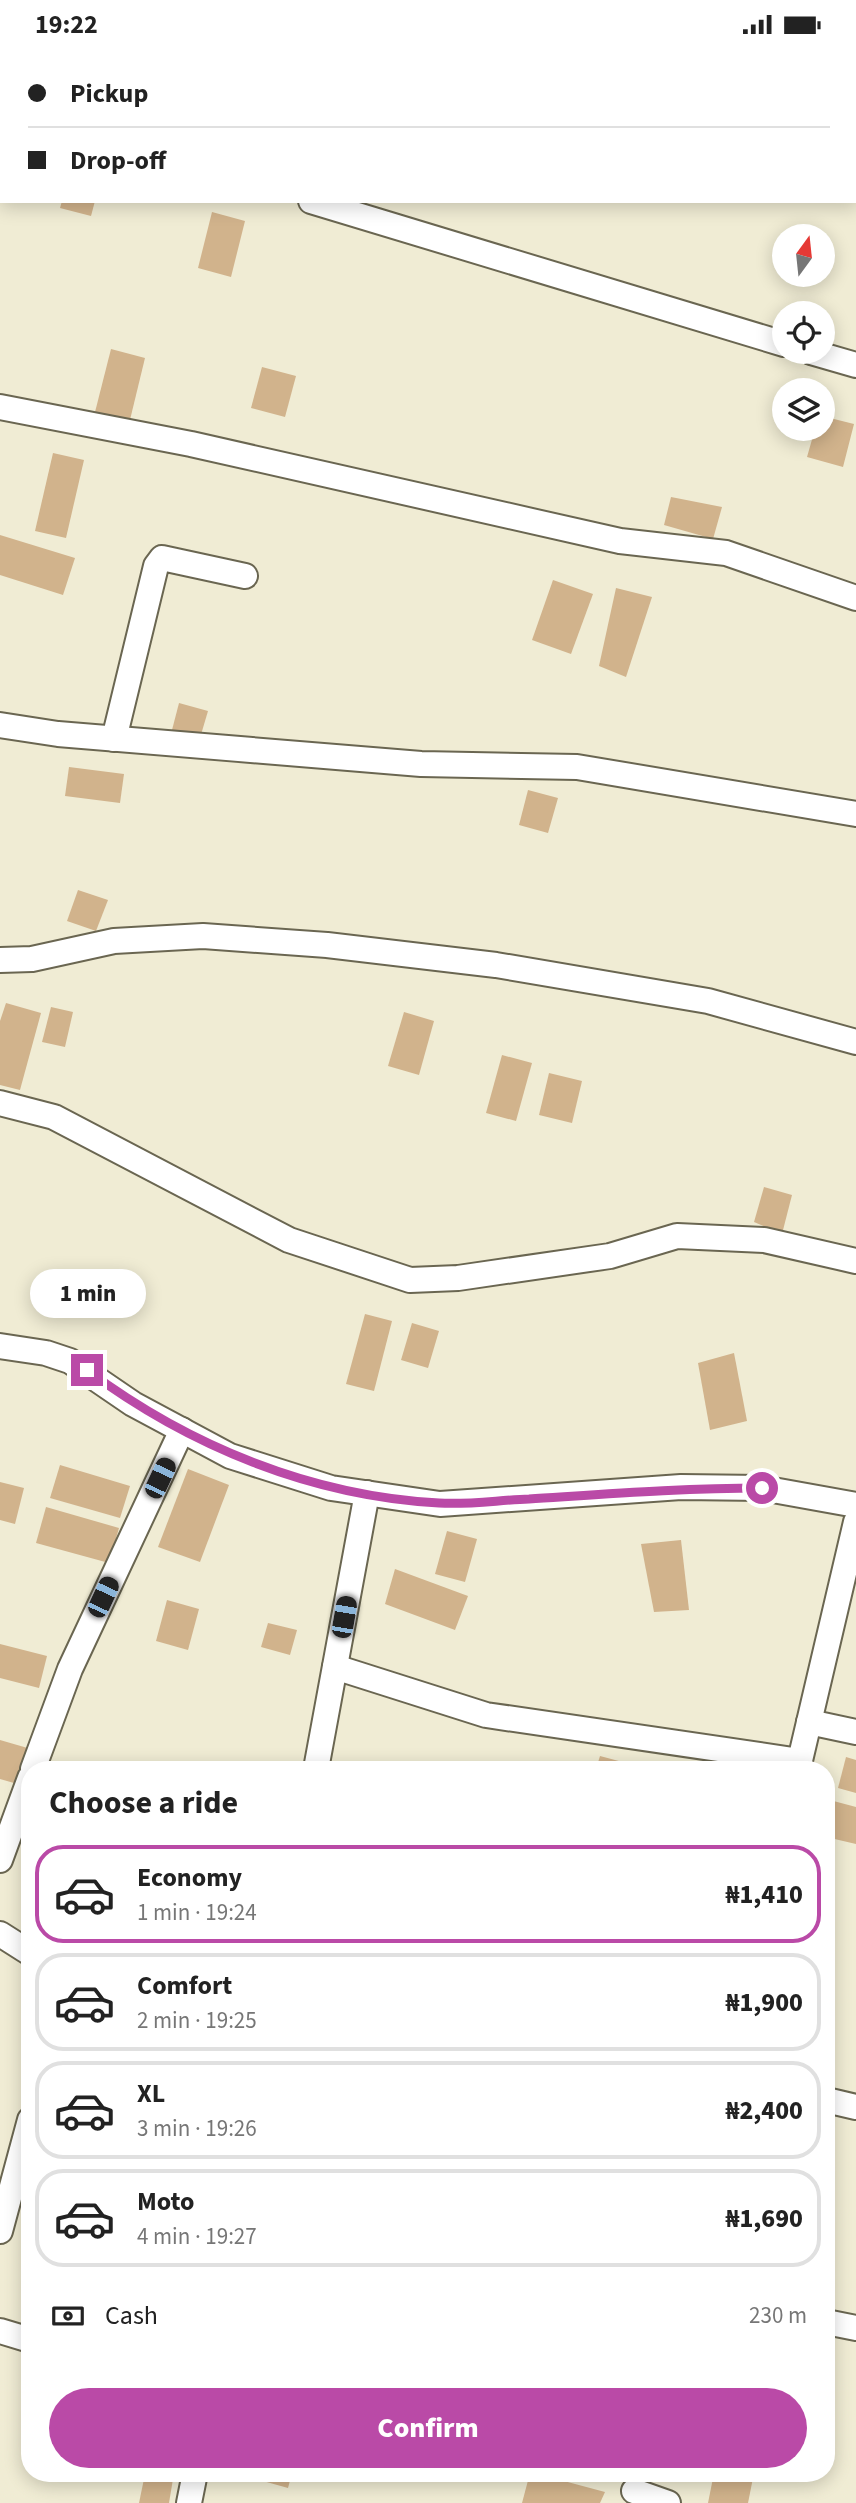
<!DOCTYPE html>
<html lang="en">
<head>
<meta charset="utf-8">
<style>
	body { margin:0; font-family:"Source Sans 3",sans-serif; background:#f6f6f6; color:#222; height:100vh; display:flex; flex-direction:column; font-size:26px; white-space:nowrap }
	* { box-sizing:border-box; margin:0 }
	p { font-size:23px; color:#767676 }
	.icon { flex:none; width:38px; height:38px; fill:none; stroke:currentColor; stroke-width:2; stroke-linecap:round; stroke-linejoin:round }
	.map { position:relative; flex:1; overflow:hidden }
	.side { position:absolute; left:21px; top:1712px; width:814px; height:721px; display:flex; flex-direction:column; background:#fff; border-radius:28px; box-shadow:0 4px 18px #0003 }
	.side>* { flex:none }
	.hud { position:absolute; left:0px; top:0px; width:858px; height:154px; box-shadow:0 4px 18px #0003; display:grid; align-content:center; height:154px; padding:0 28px; background:#fff }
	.needle { width:46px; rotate:15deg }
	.tools { position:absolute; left:772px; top:175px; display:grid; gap:14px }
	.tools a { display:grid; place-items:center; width:63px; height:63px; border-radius:50%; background:#fff; box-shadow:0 4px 18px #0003; font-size:35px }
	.end { position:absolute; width:32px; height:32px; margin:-16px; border:9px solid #ba4aa7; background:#fff; box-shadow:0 0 0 4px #fff }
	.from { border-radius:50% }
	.bubble { position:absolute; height:49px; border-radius:24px; background:#fff; box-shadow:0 4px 18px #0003; font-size:23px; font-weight:800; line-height:49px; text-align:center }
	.car { position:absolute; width:21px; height:42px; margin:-21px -10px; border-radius:9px; box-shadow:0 0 5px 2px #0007; background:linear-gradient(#222 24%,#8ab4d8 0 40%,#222 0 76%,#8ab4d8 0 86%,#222 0) }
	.hud b { display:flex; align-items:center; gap:24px; height:66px; font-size:26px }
	.hud b+b { border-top:2px solid #e0e0e0 }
	.hud i { width:18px; height:18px; background:#222 }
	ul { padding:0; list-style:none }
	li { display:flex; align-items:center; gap:21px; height:98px; margin:0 14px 10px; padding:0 14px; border:4px solid #e0e0e0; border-radius:28px }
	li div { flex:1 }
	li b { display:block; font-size:26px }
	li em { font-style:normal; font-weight:800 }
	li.on { border-color:#ba4aa7 }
	li>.icon { width:63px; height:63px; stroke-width:1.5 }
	h2 { padding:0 28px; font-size:32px; line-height:84px }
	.pay { display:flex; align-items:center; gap:18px; height:77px; padding:0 28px; font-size:26px }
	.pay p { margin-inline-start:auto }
	.button { display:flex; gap:14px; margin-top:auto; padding:14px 28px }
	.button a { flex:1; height:80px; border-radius:42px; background:#ba4aa7; color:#fff; font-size:28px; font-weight:800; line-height:80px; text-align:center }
	.status { display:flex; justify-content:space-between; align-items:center; height:49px; padding:0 35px; background:#fff; direction:ltr }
	.status svg { height:19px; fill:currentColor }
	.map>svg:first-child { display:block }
	.building { fill:#d1b38c }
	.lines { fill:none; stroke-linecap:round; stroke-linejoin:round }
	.street-casing { stroke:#6a6651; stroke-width:28 }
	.street { stroke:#fff; stroke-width:24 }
	.route { stroke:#ba4aa7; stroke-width:9 }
</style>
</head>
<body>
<div class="status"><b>19:22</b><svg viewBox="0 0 49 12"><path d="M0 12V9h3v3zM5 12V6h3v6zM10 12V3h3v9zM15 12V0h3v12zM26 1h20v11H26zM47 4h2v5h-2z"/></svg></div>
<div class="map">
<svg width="856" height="2454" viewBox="0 0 856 2454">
	<rect width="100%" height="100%" fill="#f0ecd4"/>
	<!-- building -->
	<g class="building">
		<polygon points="62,152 95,152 91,167 60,159"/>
		<polygon points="212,163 245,172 231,228 198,219"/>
		<polygon points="111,300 145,309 129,375 94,367"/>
		<polygon points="262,318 296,327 285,368 251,359"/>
		<polygon points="822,367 854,375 843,418 807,408 815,380 822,380"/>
		<polygon points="53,404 84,411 66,489 35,482"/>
		<polygon points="671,448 722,458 713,490 664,476"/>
		<polygon points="0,486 75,509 63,546 0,526"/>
		<polygon points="553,531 593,545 571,605 532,591"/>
		<polygon points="616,539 652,548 626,628 599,617"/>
		<polygon points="179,654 208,662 200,689 172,681"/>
		<polygon points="69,718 124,725 120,754 65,747"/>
		<polygon points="528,741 558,749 548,784 519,776"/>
		<polygon points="78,841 108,851 96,882 67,872"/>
		<polygon points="6,954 41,964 20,1041 0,1036 0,972"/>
		<polygon points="51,958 73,963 65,998 42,993"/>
		<polygon points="404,963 434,972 419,1026 388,1017"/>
		<polygon points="502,1006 532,1014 516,1072 486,1064"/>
		<polygon points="549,1024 582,1032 572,1074 539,1066"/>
		<polygon points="764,1138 792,1146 782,1185 754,1173"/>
		<polygon points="365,1265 392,1272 374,1342 346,1335"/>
		<polygon points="412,1274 439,1282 428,1319 401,1311"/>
		<polygon points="734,1304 747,1372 710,1381 698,1314"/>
		<polygon points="60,1416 130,1437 120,1469 50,1449"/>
		<polygon points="188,1420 229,1436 200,1513 158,1498"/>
		<polygon points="0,1433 24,1439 15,1475 0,1471"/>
		<polygon points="46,1458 119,1479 109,1514 36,1494"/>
		<polygon points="447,1482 477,1490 465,1533 435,1525"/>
		<polygon points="681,1491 689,1561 654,1563 641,1495"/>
		<polygon points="395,1520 468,1547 455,1581 385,1555"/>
		<polygon points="167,1551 199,1560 188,1601 156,1592"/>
		<polygon points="268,1574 297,1581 290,1606 261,1598"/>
		<polygon points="0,1595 47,1607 39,1639 0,1629"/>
		<polygon points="0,1691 31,1700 21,1736 0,1730"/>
		<polygon points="600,1707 645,1719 645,1720 596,1720"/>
		<polygon points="846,1708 856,1711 856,1744 838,1739"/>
		<polygon points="826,1750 856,1758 856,1795 826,1788"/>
		<polygon points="235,2424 292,2424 288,2439"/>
		<polygon points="530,2424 534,2424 605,2443 600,2454 522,2454"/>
		<polygon points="714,2424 754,2424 748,2454 708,2454"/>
		<polygon points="145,2425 173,2430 169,2454 139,2454"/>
	</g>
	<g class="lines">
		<defs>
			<g id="street">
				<polyline points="552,0 558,2"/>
				<polyline points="0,50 2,51"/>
				<polyline points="311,152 784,295"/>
				<polyline points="811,303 856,316"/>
				<polyline points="0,358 191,395 620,492 726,504 856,549"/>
				<polyline points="0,676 58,685 421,715 577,718 856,765"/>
				<polyline points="114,690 156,517 162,509 245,527"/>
				<polyline points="0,911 32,910 114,892 203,887 327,896 496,916 708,952 856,993"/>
				<polyline points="0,1054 54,1068 289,1191 410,1231 458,1229 610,1207 677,1187 764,1191 856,1212"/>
				<polyline points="0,1297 46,1304 70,1312 133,1355 230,1407 331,1439 440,1455 681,1438 762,1439 856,1456"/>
				<polyline points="335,1618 486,1666 800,1712"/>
				<polyline points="809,1673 856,1683"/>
				<polyline points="33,1720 70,1620 182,1381"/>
				<polyline points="316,1720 367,1444"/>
				<polyline points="798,1720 856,1473"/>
				<polyline points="0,1811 30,1729"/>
				<polyline points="0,1885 30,1904"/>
				<polyline points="826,2051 856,2058"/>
				<polyline points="0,2182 30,2071"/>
				<polyline points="826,2273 856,2279"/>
				<polyline points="0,2282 30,2291"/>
				<polyline points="634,2442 668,2454"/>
				<polyline points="189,2454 195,2424"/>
			</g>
		</defs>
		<!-- street casing -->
		<use href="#street" class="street-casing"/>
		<!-- street -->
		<use href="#street" class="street"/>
	</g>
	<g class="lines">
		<!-- route -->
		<path class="route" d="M87,1321C189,1397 311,1447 439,1454C468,1456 499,1451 529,1450C607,1445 684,1439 762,1439"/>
	</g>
</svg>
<div class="tools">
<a><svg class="needle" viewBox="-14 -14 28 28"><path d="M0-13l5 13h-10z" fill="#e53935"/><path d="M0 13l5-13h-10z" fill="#767676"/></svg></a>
<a><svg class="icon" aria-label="locate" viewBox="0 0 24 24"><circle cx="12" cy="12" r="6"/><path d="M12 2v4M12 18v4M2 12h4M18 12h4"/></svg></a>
<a><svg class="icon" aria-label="layers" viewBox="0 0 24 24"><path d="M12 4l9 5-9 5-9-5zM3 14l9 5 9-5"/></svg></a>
</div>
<i class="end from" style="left:762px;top:1439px"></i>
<i class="end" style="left:87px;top:1321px"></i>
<div class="bubble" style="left:30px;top:1220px;width:116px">1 min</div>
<i class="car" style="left:160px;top:1429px;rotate:25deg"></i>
<i class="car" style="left:103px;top:1548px;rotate:25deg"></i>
<i class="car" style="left:344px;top:1568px;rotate:10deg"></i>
<div class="hud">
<b><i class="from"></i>Pickup</b>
<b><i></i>Drop-off</b>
</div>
<section class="side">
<h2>Choose a ride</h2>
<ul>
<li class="on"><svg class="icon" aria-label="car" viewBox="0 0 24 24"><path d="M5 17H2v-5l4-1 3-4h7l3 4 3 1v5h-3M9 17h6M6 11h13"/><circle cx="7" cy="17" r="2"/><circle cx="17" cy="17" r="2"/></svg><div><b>Economy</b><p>1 min · 19:24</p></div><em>₦1,410</em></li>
<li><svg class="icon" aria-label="car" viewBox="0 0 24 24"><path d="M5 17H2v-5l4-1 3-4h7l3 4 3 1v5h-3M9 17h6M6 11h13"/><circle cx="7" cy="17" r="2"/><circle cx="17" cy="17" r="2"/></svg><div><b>Comfort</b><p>2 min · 19:25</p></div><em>₦1,900</em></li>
<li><svg class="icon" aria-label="car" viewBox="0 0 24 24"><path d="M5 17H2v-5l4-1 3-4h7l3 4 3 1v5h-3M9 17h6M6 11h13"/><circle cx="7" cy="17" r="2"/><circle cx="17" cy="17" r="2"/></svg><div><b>XL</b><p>3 min · 19:26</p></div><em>₦2,400</em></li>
<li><svg class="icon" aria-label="car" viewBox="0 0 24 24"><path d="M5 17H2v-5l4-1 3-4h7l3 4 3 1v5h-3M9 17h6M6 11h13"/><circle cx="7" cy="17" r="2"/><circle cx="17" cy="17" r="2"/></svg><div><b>Moto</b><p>4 min · 19:27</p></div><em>₦1,690</em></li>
</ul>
<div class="pay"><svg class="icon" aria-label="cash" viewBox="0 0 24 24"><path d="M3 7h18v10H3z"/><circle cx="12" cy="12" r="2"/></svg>Cash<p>230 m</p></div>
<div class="button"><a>Confirm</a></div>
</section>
</div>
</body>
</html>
